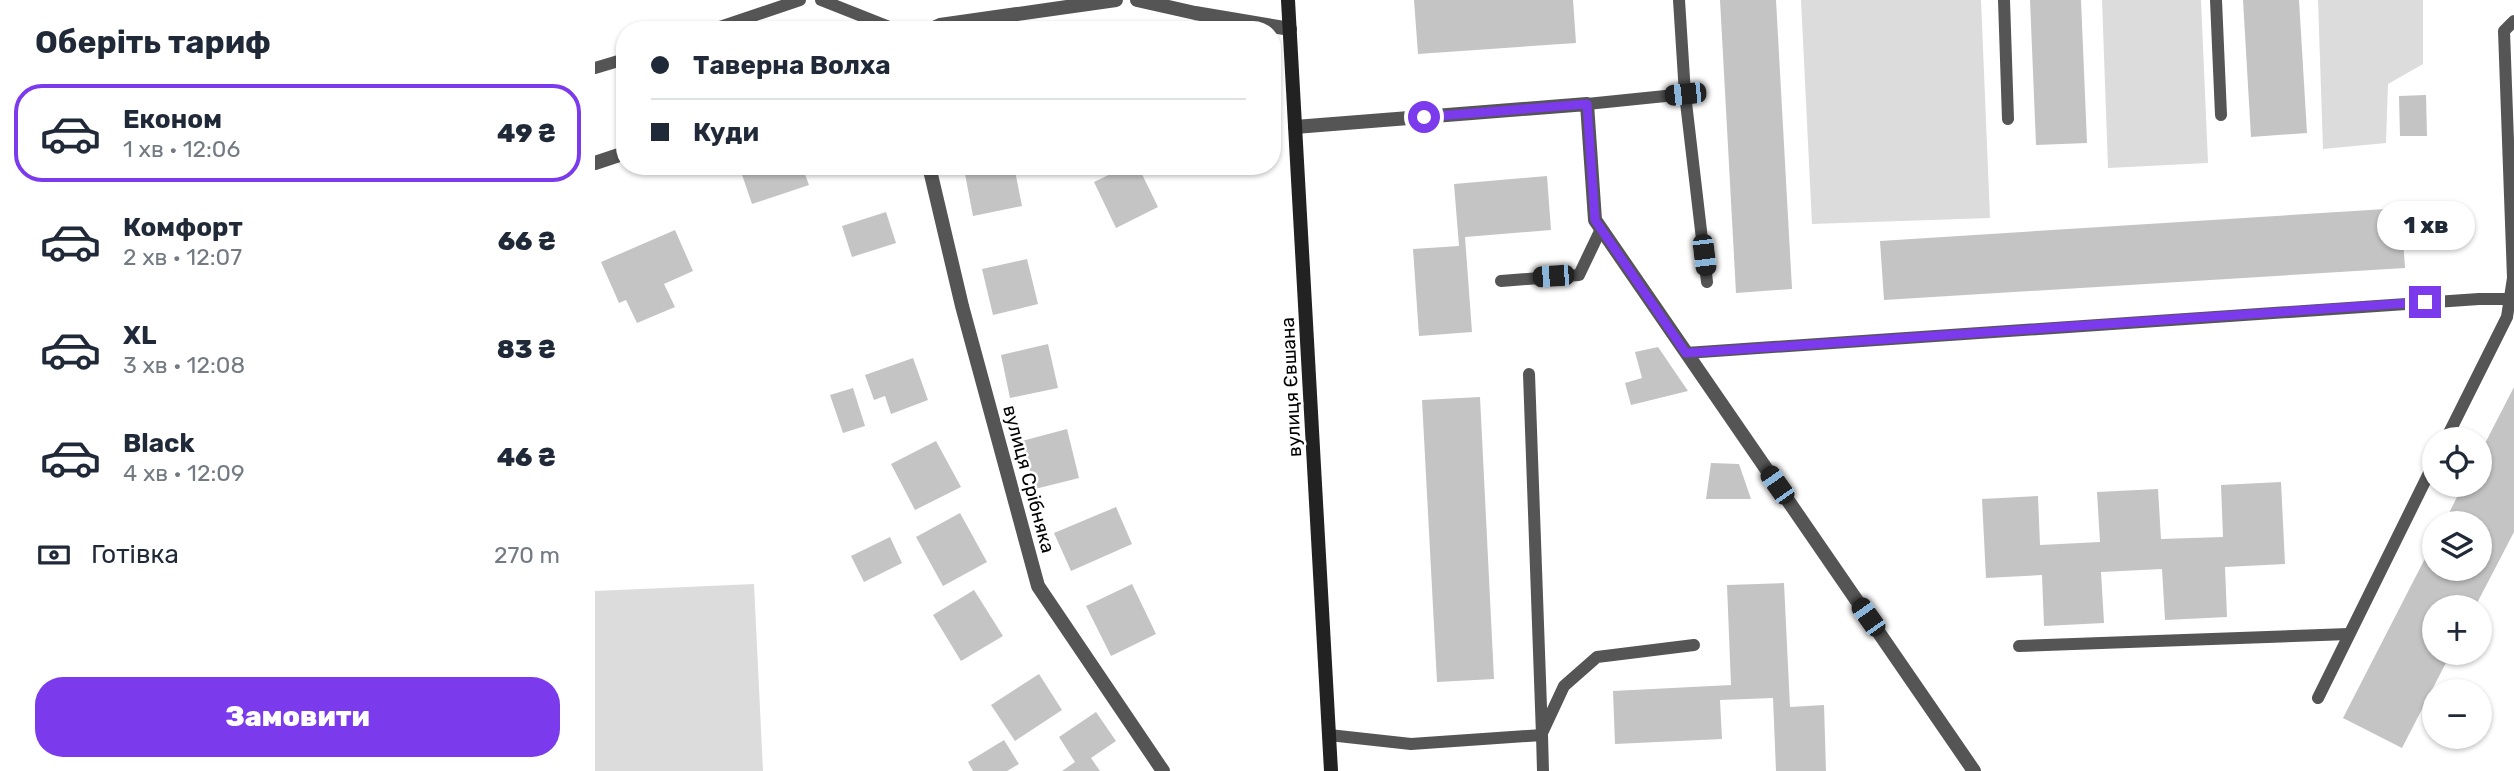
<!DOCTYPE html>
<html lang="uk">
<head>
<meta charset="utf-8">
<style>
	body { margin:0; font-family:Rubik,sans-serif; background:#f2f2f3; color:#1f2937; height:100vh; display:flex; flex-direction:column; font-size:26px; white-space:nowrap }
	* { box-sizing:border-box; margin:0 }
	p { font-size:23px; color:#747a83 }
	.icon { flex:none; width:38px; height:38px; fill:none; stroke:currentColor; stroke-width:2; stroke-linecap:round; stroke-linejoin:round }
	.map { position:relative; flex:1; overflow:hidden }
	.details { display:flex; flex-direction:column; background:#fff; width:595px }
	.details>* { flex:none }
	.top-card { position:absolute; left:21px; top:21px; width:665px; height:154px; border-radius:28px; box-shadow:0 2px 5px #0004; display:grid; align-content:center; height:154px; padding:0 35px; background:#fff }
	.fabs { position:absolute; left:1827px; top:427px; display:grid; gap:14px }
	.fabs a { display:grid; place-items:center; width:70px; height:70px; border-radius:50%; background:#fff; box-shadow:0 2px 5px #0004; font-size:35px }
	.end { position:absolute; width:32px; height:32px; margin:-16px; border:9px solid #7c3aed; background:#fff; box-shadow:0 0 0 4px #fff }
	.from { border-radius:50% }
	.bubble { position:absolute; height:49px; border-radius:24px; background:#fff; box-shadow:0 2px 5px #0004; font-size:23px; font-weight:800; line-height:49px; text-align:center }
	.car { position:absolute; width:21px; height:42px; margin:-21px -10px; border-radius:9px; box-shadow:0 0 5px 2px #0007; background:linear-gradient(#222 24%,#8ab4d8 0 40%,#222 0 76%,#8ab4d8 0 86%,#222 0) }
	.top-card b { display:flex; align-items:center; gap:24px; height:66px; font-size:26px }
	.top-card b+b { border-top:2px solid #e0e1e3 }
	.top-card i { width:18px; height:18px; background:#1f2937 }
	ul { padding:0; list-style:none }
	li { display:flex; align-items:center; gap:21px; height:98px; margin:0 14px 10px; padding:0 21px; border:4px solid transparent; border-radius:28px }
	li div { flex:1 }
	li b { display:block; font-size:26px }
	li em { font-style:normal; font-weight:800 }
	li.current { border-color:#7c3aed }
	li>.icon { width:63px; height:63px; stroke-width:1.5 }
	h2 { padding:0 35px; font-size:32px; line-height:84px }
	.pay { display:flex; align-items:center; gap:18px; height:77px; padding:0 35px; font-size:26px }
	.pay p { margin-inline-start:auto }
	.primary-button { display:flex; gap:14px; margin-top:auto; padding:14px 35px }
	.primary-button a { flex:1; height:80px; border-radius:28px; background:#7c3aed; color:#fff; font-size:28px; font-weight:800; line-height:80px; text-align:center }
	main { display:flex; flex:1; min-height:0 }
	.map>svg:first-child { display:block }
	.green { fill:#dcdcdc }
	.building { fill:#c4c4c4 }
	.lines { fill:none; stroke-linecap:round; stroke-linejoin:round }
	.service { stroke:#555; stroke-width:12 }
	.minor { stroke:#555; stroke-width:14 }
	.secondary { stroke:#222; stroke-width:14 }
	.route { stroke:#7c3aed; stroke-width:9 }
	.labels { text-anchor:middle; dominant-baseline:central; stroke-width:5; stroke-linejoin:round; paint-order:stroke }
	.street-label { font-size:19px; fill:#000; stroke:#fff }
</style>
</head>
<body>
<main>
<section class="details">
<h2>Оберіть тариф</h2>
<ul>
<li class="current"><svg class="icon" aria-label="car" viewBox="0 0 24 24"><path d="M5 17H2v-5l4-1 3-4h7l3 4 3 1v5h-3M9 17h6M6 11h13"/><circle cx="7" cy="17" r="2"/><circle cx="17" cy="17" r="2"/></svg><div><b>Економ</b><p>1 хв · 12:06</p></div><em>49 ₴</em></li>
<li><svg class="icon" aria-label="car" viewBox="0 0 24 24"><path d="M5 17H2v-5l4-1 3-4h7l3 4 3 1v5h-3M9 17h6M6 11h13"/><circle cx="7" cy="17" r="2"/><circle cx="17" cy="17" r="2"/></svg><div><b>Комфорт</b><p>2 хв · 12:07</p></div><em>66 ₴</em></li>
<li><svg class="icon" aria-label="car" viewBox="0 0 24 24"><path d="M5 17H2v-5l4-1 3-4h7l3 4 3 1v5h-3M9 17h6M6 11h13"/><circle cx="7" cy="17" r="2"/><circle cx="17" cy="17" r="2"/></svg><div><b>XL</b><p>3 хв · 12:08</p></div><em>83 ₴</em></li>
<li><svg class="icon" aria-label="car" viewBox="0 0 24 24"><path d="M5 17H2v-5l4-1 3-4h7l3 4 3 1v5h-3M9 17h6M6 11h13"/><circle cx="7" cy="17" r="2"/><circle cx="17" cy="17" r="2"/></svg><div><b>Black</b><p>4 хв · 12:09</p></div><em>46 ₴</em></li>
</ul>
<div class="pay"><svg class="icon" aria-label="cash" viewBox="0 0 24 24"><path d="M3 7h18v10H3z"/><circle cx="12" cy="12" r="2"/></svg>Готівка<p>270 m</p></div>
<div class="primary-button"><a>Замовити</a></div>
</section>
<div class="map">
<svg width="1919" height="771" viewBox="0 0 1919 771">
	<rect width="100%" height="100%" fill="#fff"/>
	<!-- green -->
	<g class="green">
		<polygon points="1206,0 1386,0 1395,218 1217,224"/>
		<polygon points="1507,0 1606,0 1613,163 1513,168"/>
		<polygon points="1723,0 1828,0 1828,64 1793,84 1791,143 1728,149"/>
		<polygon points="159,584 168,771 0,771 0,591"/>
	</g>
	<!-- building -->
	<g class="building">
		<polygon points="819,0 978,0 981,43 823,54"/>
		<polygon points="1125,0 1181,0 1197,289 1141,293"/>
		<polygon points="1435,0 1486,0 1492,143 1441,145"/>
		<polygon points="1648,0 1704,0 1712,133 1656,137"/>
		<polygon points="1831,95 1832,136 1805,136 1804,96"/>
		<polygon points="144,166 207,166 214,185 157,204"/>
		<polygon points="236,166 256,166 256,167 238,173"/>
		<polygon points="385,166 419,166 427,206 378,216 369,169"/>
		<polygon points="532,166 543,166 563,207 521,228 499,182"/>
		<polygon points="952,176 956,230 870,237 877,332 824,336 818,249 864,246 859,184"/>
		<polygon points="1806,208 1810,268 1289,300 1285,241"/>
		<polygon points="291,212 301,243 257,257 247,226"/>
		<polygon points="80,230 98,271 69,284 80,307 42,323 31,300 24,303 6,262"/>
		<polygon points="432,259 443,304 398,315 387,269"/>
		<polygon points="453,344 463,388 415,398 406,355"/>
		<polygon points="1063,347 1093,391 1036,405 1030,383 1047,378 1040,352"/>
		<polygon points="318,358 333,400 296,414 290,396 279,400 270,375"/>
		<polygon points="1919,387 1919,532 1880,607 1839,607 1839,653 1856,653 1807,748 1748,718 1839,541 1839,569 1885,569 1885,523 1849,523 1868,485 1885,485 1885,453"/>
		<polygon points="258,388 270,426 248,433 235,395"/>
		<polygon points="885,397 899,679 842,682 827,400"/>
		<polygon points="472,429 484,478 440,489 427,441"/>
		<polygon points="341,441 366,487 320,510 296,464"/>
		<polygon points="1116,463 1144,464 1156,499 1111,499"/>
		<polygon points="1686,482 1690,564 1630,567 1632,617 1570,620 1567,569 1506,572 1509,623 1449,626 1447,575 1391,578 1387,499 1443,496 1445,545 1505,542 1502,492 1563,489 1566,539 1628,537 1626,485"/>
		<polygon points="521,507 537,544 476,571 459,533"/>
		<polygon points="365,513 392,562 348,586 321,537"/>
		<polygon points="295,537 307,563 269,582 256,556"/>
		<polygon points="1189,583 1195,707 1229,705 1231,771 1181,771 1178,698 1125,700 1127,739 1020,744 1018,691 1136,685 1132,585"/>
		<polygon points="537,584 561,634 516,656 491,606"/>
		<polygon points="379,590 408,636 366,661 338,615"/>
		<polygon points="444,674 467,710 420,741 396,705"/>
		<polygon points="501,712 521,741 496,758 505,771 467,771 480,762 464,737"/>
		<polygon points="409,740 424,764 412,771 378,771 373,762"/>
	</g>
	<g class="lines">
		<!-- service -->
		<g class="service">
			<polyline points="226,0 302,30"/>
			<polyline points="1409,0 1413,119"/>
			<polyline points="1621,0 1626,115"/>
			<polyline points="116,30 205,0"/>
			<polyline points="0,68 30,59"/>
			<polyline points="1090,94 1112,282"/>
			<polyline points="992,104 1090,94 1084,0"/>
			<polyline points="906,281 984,275 1006,229"/>
			<polyline points="1091,353 1884,299 1915,299"/>
			<polyline points="934,374 947,735"/>
			<polyline points="1851,439 1912,317 1918,278 1909,31 1919,21"/>
			<polyline points="1424,646 1754,634"/>
			<polyline points="1723,698 1839,463"/>
			<polyline points="948,731 969,686 1002,657 1099,645"/>
			<polyline points="734,735 816,744 947,735 948,771"/>
		</g>
		<!-- minor -->
		<g class="minor">
			<polyline points="542,0 600,13 695,29"/>
			<polyline points="334,30 345,25 521,0"/>
			<polyline points="700,127 992,104 1000,220 1379,771"/>
			<polyline points="0,163 30,153"/>
			<polyline points="334,166 367,306 443,586 568,771"/>
		</g>
		<!-- secondary -->
		<polyline class="secondary" points="693,0 736,771"/>
	</g>
	<g class="lines">
		<!-- route -->
		<polyline class="route" points="829,117 992,104 1000,220 1091,353 1830,302"/>
	</g>
	<g class="labels">
		<!-- street labels -->
		<g class="street-label">
			<text transform="translate(696 387) rotate(-93)">вулиця Євшана</text>
			<text transform="translate(434 479) rotate(75)">вулиця Срібняка</text>
		</g>
	</g>
</svg>
<div class="fabs">
<a><svg class="icon" aria-label="locate" viewBox="0 0 24 24"><circle cx="12" cy="12" r="6"/><path d="M12 2v4M12 18v4M2 12h4M18 12h4"/></svg></a>
<a><svg class="icon" aria-label="layers" viewBox="0 0 24 24"><path d="M12 4l9 5-9 5-9-5zM3 14l9 5 9-5"/></svg></a>
<a>+</a>
<a>−</a>
</div>
<i class="end from" style="left:829px;top:117px"></i>
<i class="end" style="left:1830px;top:302px"></i>
<div class="bubble" style="left:1782px;top:201px;width:98px">1 хв</div>
<i class="car" style="left:1090px;top:94px;rotate:264deg"></i>
<i class="car" style="left:1109px;top:255px;rotate:173deg"></i>
<i class="car" style="left:958px;top:276px;rotate:266deg"></i>
<i class="car" style="left:1182px;top:485px;rotate:325deg"></i>
<i class="car" style="left:1273px;top:617px;rotate:325deg"></i>
<div class="top-card">
<b><i class="from"></i>Таверна Волха</b>
<b><i></i>Куди</b>
</div>
</div>
</main>
</body>
</html>
